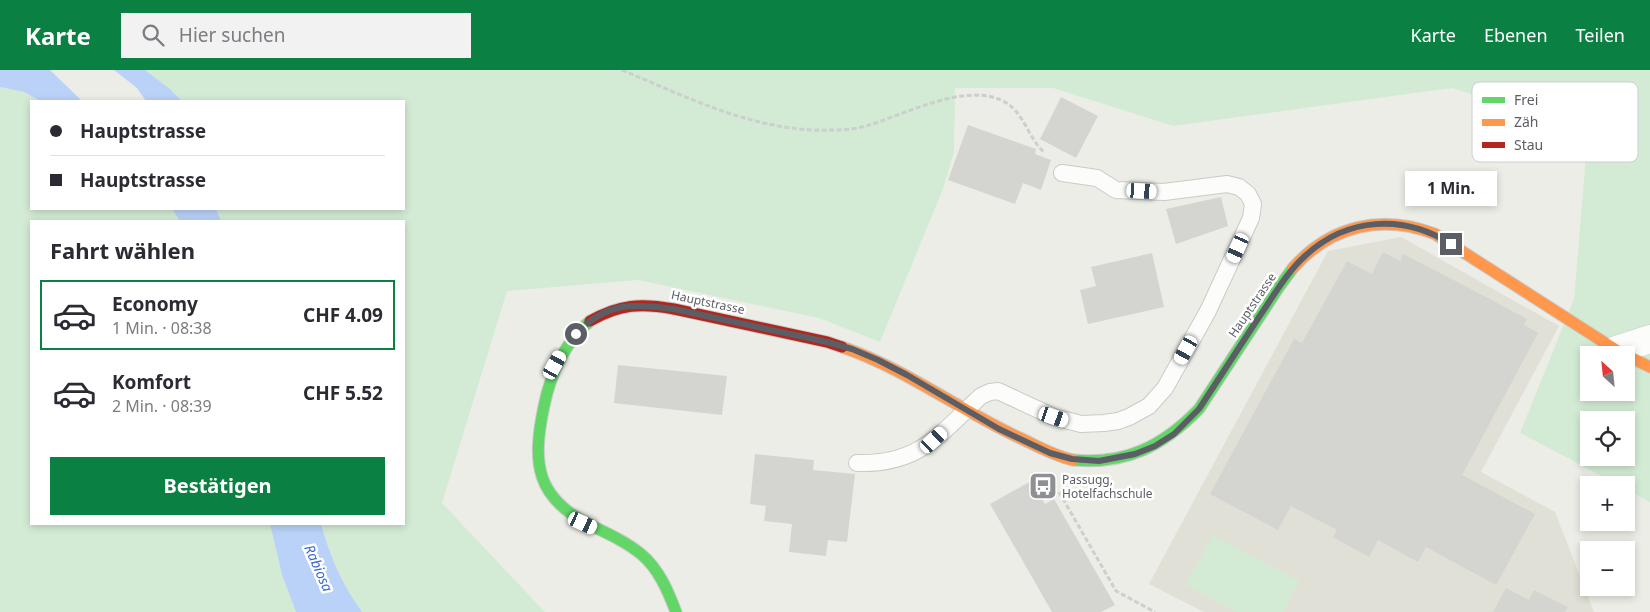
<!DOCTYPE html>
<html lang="de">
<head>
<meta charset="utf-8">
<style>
	body { margin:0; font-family:"Noto Sans",sans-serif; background:#f2f2f3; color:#2b2b33; height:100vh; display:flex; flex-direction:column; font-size:19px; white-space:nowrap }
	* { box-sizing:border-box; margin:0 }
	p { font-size:16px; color:#7c7c81 }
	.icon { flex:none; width:28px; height:28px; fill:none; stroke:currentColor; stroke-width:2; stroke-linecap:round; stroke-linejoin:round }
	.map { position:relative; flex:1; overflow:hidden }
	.panel { position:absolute; left:30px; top:150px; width:375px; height:305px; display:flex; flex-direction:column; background:#fff; border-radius:0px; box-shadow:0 2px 8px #0003 }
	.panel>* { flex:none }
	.top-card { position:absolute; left:30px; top:30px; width:375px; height:110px; border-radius:0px; box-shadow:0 2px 8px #0003; display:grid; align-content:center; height:110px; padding:0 20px; background:#fff }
	.needle { width:32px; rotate:333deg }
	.tools { position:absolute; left:1580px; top:276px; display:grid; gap:10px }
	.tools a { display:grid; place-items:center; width:55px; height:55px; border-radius:0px; background:#fff; box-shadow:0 2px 8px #0003; font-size:25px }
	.end { position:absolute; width:22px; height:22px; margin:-11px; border:6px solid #5c5e66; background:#fff; box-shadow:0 0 0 2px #fff }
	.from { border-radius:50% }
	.bubble { position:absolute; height:35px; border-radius:0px; background:#fff; box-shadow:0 2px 8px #0003; font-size:16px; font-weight:700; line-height:35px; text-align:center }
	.car { position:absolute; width:15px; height:30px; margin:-15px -8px; border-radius:6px; box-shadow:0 0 4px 1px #0007; background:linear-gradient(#fff 24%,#345 0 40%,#fff 0 76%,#345 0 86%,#fff 0) }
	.top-card b { display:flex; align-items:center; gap:18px; height:48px; font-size:19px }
	.top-card b+b { border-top:1px solid #e1e1e2 }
	.top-card i { width:12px; height:12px; background:#2b2b33 }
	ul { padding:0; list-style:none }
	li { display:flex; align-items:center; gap:15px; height:70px; margin:0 10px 8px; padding:0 10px; border:2px solid transparent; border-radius:0px }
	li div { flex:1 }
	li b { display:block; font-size:19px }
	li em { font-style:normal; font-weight:700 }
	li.active { border-color:#0b8043 }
	li>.icon { width:45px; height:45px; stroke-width:1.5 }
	h2 { padding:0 20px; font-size:22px; line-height:60px }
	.cta { display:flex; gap:10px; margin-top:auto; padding:10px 20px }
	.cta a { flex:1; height:58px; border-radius:0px; background:#0b8043; color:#fff; font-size:20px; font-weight:700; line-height:58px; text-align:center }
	header { display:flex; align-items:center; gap:30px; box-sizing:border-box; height:70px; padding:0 25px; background:#0b8043; color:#fff }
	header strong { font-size:24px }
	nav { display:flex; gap:28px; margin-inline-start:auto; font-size:18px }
	.search { width:350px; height:45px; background:#f2f2f3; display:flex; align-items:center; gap:12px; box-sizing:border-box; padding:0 18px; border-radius:0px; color:#7c7c81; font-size:19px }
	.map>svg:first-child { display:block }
	.education { fill:#e0e0d6 }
	.green { fill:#d3ebd4; fill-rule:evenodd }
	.water { fill:#bad2f8 }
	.building { fill:#d4d4d1 }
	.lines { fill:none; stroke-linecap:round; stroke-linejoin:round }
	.lane-casing { stroke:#c9cbc9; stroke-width:18 }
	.street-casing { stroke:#c9cbc9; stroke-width:29 }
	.fast-casing { stroke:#cbcbcb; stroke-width:13 }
	.slow-casing { stroke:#cbcbcb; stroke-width:13 }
	.jam-casing { stroke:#cbcbcb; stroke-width:13 }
	.path { stroke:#cbcfcd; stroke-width:3; stroke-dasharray:5 2.5; stroke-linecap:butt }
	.lane { stroke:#fcfcfb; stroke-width:16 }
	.street { stroke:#fcfcfb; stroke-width:28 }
	.fast { stroke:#63d668; stroke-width:11 }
	.slow { stroke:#ff974d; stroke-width:11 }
	.jam { stroke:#b3261e; stroke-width:11 }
	.route { stroke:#5c5e66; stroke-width:6 }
	.labels { text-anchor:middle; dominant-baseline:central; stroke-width:5; stroke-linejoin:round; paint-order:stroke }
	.street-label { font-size:12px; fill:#5c5e66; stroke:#fff }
	.poi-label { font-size:12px; fill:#5c5e66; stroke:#fff; text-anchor:start }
	.water-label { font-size:14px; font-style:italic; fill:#3a68cf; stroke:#fff }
	.key { fill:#fff; stroke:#cecfd1; stroke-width:1 }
	.key-label { font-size:14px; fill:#5c5e66 }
</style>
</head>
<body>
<header>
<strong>Karte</strong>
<div class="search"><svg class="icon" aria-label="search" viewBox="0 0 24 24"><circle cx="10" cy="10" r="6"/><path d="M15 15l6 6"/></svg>Hier suchen</div>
<nav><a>Karte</a><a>Ebenen</a><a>Teilen</a></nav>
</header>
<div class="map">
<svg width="1650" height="542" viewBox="0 0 1650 542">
	<rect width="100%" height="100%" fill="#edede7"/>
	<!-- education -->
	<polygon class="education" points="1401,167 1559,256 1481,402 1555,442 1594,542 1204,542 1149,514 1328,181"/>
	<!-- green -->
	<g class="green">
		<path d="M145,0H1650V432L1626,419V415H1619L1520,363L1574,229L1588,61L1452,18L1173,56L1053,18H955L954,82L943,119L880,272L819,248L638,210L507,221L442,433L545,542H361C342,515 330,486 321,454H404V151H221L216,139H404V31H182L170,19ZM1589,285H1626V322H1589ZM1589,350H1626V388H1589Z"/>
		<polygon points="0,17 24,22 41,31 31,31 31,139 172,139 180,151 31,151 31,454 270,454 282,505 296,542 0,542"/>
		<polygon points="1213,465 1299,511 1283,542 1236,542 1186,515"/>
	</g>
	<!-- water -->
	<g class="water">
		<polygon points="0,0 50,0 82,31 41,31 24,22 0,17"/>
		<polygon points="114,0 145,0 170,19 182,31 146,31 137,18"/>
		<polygon points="172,139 216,139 221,151 180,151"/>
		<path d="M270,454H321C330,486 342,515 362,542H296L282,505Z"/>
	</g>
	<!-- building -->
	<g class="building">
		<polygon points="1061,27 1098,46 1076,88 1040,69"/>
		<polygon points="968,55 1036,79 1035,84 1051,90 1041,120 1023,113 1015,134 948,110"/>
		<polygon points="1221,127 1228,156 1176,174 1166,139"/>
		<polygon points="1383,182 1400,191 1403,184 1467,217 1527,249 1524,255 1538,263 1462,405 1535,444 1496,515 1426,477 1418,492 1378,470 1369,487 1333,467 1337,460 1291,436 1278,460 1210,424 1294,269 1302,273 1347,191 1372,204"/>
		<polygon points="1152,183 1164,237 1088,254 1080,220 1096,216 1091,197"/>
		<polygon points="618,295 727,306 722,345 614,333"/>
		<polygon points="755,384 814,390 813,400 855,404 847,472 828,470 826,486 789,482 792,454 764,451 766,436 750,434"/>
		<polygon points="1031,411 1045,434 1054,429 1115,535 1101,542 1052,542 990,434"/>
		<polygon points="1506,518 1529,530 1534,520 1568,537 1565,542 1493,542"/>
	</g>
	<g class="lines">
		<defs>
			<path id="lane" d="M857,393C919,395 939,365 981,326L990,322L998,321L1054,347L1081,354L1104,353L1118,351L1129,347L1149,336L1165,318L1208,241L1251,148L1253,134L1248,124L1239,117L1227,114L1164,122L1116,120L1097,108L1062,103"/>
			<polyline id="street" points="1616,280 1650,269"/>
			<g id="fast">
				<path d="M590,251C564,273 551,302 544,336C532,393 535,428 592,456C609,464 626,472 641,484C659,499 668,521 676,542"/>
				<path d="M1073,390C1126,395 1163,376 1199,339L1279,217L1293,198"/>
			</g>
			<g id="slow">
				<path d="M1293,198C1331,155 1382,144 1435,164L1616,280L1650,297"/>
				<path d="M842,277C906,299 959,340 1020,368C1037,376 1054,386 1073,390"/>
			</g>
			<path id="jam" d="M590,251C620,234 641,233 674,239L827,272L842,277"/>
		</defs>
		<!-- lane casing -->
		<use href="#lane" class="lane-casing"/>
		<!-- street casing -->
		<use href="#street" class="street-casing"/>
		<!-- fast casing -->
		<use href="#fast" class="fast-casing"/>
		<!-- slow casing -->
		<use href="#slow" class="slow-casing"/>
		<!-- jam casing -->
		<use href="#jam" class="jam-casing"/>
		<!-- path -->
		<g class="path">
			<path d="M622,0C689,28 758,63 832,60C843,60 856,59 866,56C904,45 962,13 1001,30C1024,40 1027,67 1044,82"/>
			<polyline points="1059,422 1116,521 1155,542"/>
		</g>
		<!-- lane -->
		<use href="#lane" class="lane"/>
		<!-- street -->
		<use href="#street" class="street"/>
		<!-- fast -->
		<use href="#fast" class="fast"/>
		<!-- slow -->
		<use href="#slow" class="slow"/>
		<!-- jam -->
		<use href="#jam" class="jam"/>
	</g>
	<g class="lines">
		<!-- route -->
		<path class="route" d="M576,264C606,232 633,233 674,239L827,272L852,279L878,290L907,305L999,359L1050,383L1072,389L1099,391L1135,384L1155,376L1174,364L1199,339C1219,308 1239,278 1259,247C1273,227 1286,203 1305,186C1347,147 1403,144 1451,174"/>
	</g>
	<!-- icons -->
	<defs>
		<symbol id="bus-square" viewBox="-11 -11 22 22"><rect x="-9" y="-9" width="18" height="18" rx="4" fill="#8f9093" stroke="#fff"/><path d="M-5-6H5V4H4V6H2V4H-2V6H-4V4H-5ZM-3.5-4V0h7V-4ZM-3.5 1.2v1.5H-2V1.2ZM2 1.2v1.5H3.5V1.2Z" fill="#fff"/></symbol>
	</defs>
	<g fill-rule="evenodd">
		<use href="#bus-square" x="1027" y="400" width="32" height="32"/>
	</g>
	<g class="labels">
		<!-- street labels -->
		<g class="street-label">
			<text transform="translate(708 232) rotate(12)">Hauptstrasse</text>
			<text transform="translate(1252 235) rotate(-56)">Hauptstrasse</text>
		</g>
		<!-- poi labels -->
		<g class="poi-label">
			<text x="1062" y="409">Passugg,<tspan x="1062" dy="14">Hotelfachschule</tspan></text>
		</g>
		<!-- water labels -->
		<g class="water-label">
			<text transform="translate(319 498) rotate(66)">Rabiosa</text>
		</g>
	</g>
	<!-- legend -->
	<rect x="1472" y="12" width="166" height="80" rx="8" class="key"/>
	<rect x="1482" y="27" width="23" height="6" fill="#63d668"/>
	<rect x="1482" y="49" width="23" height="7" fill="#ff974d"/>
	<rect x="1482" y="72" width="23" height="6" fill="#b3261e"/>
	<g class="key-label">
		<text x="1514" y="35">Frei</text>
		<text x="1514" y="57">Zäh</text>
		<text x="1514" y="80">Stau</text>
	</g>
</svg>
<div class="tools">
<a><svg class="needle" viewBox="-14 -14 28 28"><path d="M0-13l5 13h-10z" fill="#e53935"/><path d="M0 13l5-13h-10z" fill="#7c7c81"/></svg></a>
<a><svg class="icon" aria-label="locate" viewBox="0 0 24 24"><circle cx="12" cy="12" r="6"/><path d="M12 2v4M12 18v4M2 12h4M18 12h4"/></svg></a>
<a>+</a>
<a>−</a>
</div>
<i class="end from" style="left:576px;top:264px"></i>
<i class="end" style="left:1451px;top:174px"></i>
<div class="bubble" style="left:1405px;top:101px;width:92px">1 Min.</div>
<i class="car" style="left:1142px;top:121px;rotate:93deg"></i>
<i class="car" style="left:1238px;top:178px;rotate:204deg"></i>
<i class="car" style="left:1186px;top:280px;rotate:209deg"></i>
<i class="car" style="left:555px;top:295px;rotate:29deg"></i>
<i class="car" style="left:1054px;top:347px;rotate:109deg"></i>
<i class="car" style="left:934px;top:370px;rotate:47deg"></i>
<i class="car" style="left:583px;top:453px;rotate:115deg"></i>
<div class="top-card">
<b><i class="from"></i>Hauptstrasse</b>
<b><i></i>Hauptstrasse</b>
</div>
<section class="panel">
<h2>Fahrt wählen</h2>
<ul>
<li class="active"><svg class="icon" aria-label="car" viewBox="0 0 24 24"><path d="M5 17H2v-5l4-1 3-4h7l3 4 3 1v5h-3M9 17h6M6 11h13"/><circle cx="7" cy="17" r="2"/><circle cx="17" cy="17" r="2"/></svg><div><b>Economy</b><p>1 Min. · 08:38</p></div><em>CHF 4.09</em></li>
<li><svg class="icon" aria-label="car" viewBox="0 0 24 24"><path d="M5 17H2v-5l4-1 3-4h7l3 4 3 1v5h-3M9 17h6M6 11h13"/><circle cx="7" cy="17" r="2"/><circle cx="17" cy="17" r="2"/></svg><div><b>Komfort</b><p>2 Min. · 08:39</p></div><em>CHF 5.52</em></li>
</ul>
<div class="cta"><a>Bestätigen</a></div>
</section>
</div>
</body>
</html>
